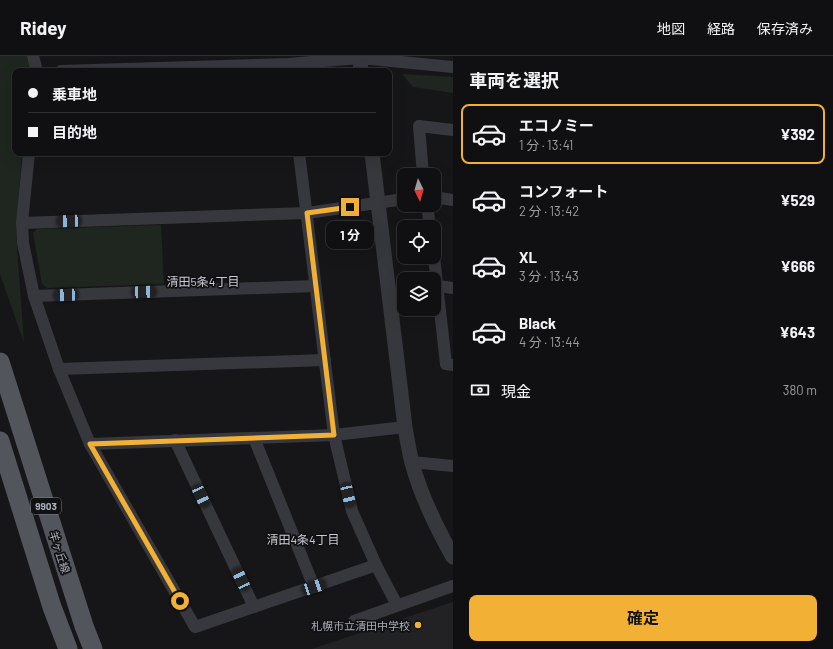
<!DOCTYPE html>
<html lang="ja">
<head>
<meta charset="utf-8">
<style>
	body { margin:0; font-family:Barlow,"Noto Sans JP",sans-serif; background:#1e1e20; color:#f1f3f6; height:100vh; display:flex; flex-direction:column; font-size:15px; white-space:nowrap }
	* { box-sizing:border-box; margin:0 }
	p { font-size:13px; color:#9c9d9f }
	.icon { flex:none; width:22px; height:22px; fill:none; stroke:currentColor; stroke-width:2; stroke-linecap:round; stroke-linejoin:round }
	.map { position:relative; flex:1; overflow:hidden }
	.side { display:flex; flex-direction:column; background:#101012; width:380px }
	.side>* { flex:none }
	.guide { position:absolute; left:12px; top:12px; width:380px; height:88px; border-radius:8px; box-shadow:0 4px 16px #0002,0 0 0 1px #303032; display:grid; align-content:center; height:88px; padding:0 16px; background:#101012 }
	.needle { width:26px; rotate:175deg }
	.controls { position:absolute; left:397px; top:112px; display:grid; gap:8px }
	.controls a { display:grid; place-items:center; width:44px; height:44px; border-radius:8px; background:#101012; box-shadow:0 4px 16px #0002,0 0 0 1px #303032; font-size:20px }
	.end { position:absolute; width:18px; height:18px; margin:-9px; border:5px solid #f2b134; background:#111; box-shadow:0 0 0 2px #111 }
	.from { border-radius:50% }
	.bubble { position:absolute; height:28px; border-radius:8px; background:#101012; box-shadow:0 4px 16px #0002,0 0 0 1px #303032; font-size:13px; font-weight:700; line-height:28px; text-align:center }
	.car { position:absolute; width:12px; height:24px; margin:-12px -6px; border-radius:5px; box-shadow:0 0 3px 1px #0007; background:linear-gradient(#222 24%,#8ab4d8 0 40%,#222 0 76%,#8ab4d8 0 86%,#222 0) }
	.guide b { display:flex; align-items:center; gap:14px; height:38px; font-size:15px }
	.guide b+b { border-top:1px solid #303032 }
	.guide i { width:10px; height:10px; background:#f1f3f6 }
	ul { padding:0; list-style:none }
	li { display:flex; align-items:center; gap:12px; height:60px; margin:0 8px 6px; padding:0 8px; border:2px solid transparent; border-radius:8px }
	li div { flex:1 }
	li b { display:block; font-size:15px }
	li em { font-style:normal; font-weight:700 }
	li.on { border-color:#f2b134 }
	li>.icon { width:36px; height:36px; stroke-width:1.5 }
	h2 { padding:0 16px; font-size:18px; line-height:48px }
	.pay { display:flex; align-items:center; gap:10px; height:44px; padding:0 16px; font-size:15px }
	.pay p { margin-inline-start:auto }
	.primary-button { display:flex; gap:8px; margin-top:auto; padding:8px 16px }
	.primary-button a { flex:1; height:46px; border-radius:8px; background:#f2b134; color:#111; font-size:16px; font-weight:700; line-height:46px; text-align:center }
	header { display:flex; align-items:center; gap:24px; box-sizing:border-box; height:56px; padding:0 20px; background:#101012; border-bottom:1px solid #303032 }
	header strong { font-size:19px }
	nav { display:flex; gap:22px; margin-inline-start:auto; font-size:14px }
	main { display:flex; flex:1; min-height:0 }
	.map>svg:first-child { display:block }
	.built { fill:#222225 }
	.green { fill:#1e261f }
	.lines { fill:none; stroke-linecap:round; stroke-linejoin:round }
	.minor { stroke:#37383d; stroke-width:12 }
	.tertiary { stroke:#37383d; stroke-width:15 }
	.primary { stroke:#53555c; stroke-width:19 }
	.route { stroke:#f2b134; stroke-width:5 }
	.poi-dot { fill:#f2b134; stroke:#111113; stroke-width:1.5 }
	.labels { text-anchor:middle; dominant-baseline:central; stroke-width:3.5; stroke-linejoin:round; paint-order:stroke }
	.shield { fill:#111113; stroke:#7b7e86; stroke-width:1 }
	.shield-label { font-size:10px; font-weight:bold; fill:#a8adb8 }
	.street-label { font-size:11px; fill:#a8adb8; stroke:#111113 }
	.poi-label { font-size:11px; fill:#a8adb8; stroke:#111113; text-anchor:end }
	.neighbourhood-label { font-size:12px; fill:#c9ccd4; stroke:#111113 }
</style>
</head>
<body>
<header>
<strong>Ridey</strong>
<nav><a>地図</a><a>経路</a><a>保存済み</a></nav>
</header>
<main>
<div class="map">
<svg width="453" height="593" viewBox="0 0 453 593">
	<rect width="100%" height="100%" fill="#161618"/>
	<!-- built -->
	<polygon class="built" points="453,546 453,593 312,593"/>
	<!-- green -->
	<g class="green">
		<polygon points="0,0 28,0 30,6 29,15 15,15 15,97 22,97 16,176 24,287 0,218"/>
		<polygon points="402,18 453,21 453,37 413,31"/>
		<polygon points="161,169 164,228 47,232 42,228 33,177 37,173"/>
	</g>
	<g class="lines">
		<!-- minor -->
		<g class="minor">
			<polyline points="33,0 37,15"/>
			<polyline points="61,15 288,8 360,2 453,11"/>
			<polyline points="29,97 22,167 23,187 34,240 59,313 90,388 195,571 376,509"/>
			<polyline points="299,97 334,379 352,455 376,509 397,549"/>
			<polyline points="423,119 419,70 453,74"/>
			<polyline points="434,141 453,144"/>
			<polyline points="427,149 430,171"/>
			<polyline points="22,167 307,157 404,143"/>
			<polyline points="434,201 446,308 453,309"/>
			<polyline points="438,230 453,232"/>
			<polyline points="34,240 315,230"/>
			<polyline points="59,313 325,304"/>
			<polyline points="254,382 314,531"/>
			<polyline points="175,384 254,551"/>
			<polyline points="90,388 334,379 405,371"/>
			<polyline points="412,406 453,410"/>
			<polyline points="354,565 453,530"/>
		</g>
		<!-- tertiary -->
		<g class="tertiary">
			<polyline points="360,0 361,15"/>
			<path d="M372,97L405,371C407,383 409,395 412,407C421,440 436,471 453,501"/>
		</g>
		<!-- primary -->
		<g class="primary">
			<polyline points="0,306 84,570 93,593"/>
			<polyline points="0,385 52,551 68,593"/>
		</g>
	</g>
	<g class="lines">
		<!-- route -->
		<polyline class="route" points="180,545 90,388 334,379 307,157 350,151"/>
	</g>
	<!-- markers -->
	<circle class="poi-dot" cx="418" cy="569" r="4"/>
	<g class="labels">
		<!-- shield labels -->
		<rect class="shield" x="31" y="442" width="30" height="16" rx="3"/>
		<g class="shield-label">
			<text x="46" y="450">9903</text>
		</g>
		<!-- street labels -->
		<g class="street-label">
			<text transform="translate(60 496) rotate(72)">羊ヶ丘線</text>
		</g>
		<!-- poi labels -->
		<g class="poi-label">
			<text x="410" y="569">札幌市立清田中学校</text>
		</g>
		<!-- neighbourhood labels -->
		<g class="neighbourhood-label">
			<text x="203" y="225">清田5条4丁目</text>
			<text x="303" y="483">清田4条4丁目</text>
		</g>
	</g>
</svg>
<div class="controls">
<a><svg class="needle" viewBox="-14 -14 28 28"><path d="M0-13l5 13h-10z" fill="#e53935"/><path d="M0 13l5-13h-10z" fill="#9c9d9f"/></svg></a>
<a><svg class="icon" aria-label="locate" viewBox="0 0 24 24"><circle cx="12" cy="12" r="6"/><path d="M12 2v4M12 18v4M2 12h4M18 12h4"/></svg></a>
<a><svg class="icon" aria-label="layers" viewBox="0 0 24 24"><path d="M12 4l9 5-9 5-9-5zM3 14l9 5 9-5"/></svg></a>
</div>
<i class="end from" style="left:180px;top:545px"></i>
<i class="end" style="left:350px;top:151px"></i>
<div class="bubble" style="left:326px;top:165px;width:48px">1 分</div>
<i class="car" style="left:69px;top:165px;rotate:268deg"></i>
<i class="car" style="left:144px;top:236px;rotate:88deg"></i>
<i class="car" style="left:66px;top:239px;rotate:268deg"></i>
<i class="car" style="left:348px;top:439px;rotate:167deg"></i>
<i class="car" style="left:201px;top:440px;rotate:155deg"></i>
<i class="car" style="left:241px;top:523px;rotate:335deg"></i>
<i class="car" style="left:314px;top:531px;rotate:71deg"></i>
<div class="guide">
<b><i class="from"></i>乗車地</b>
<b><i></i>目的地</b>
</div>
</div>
<section class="side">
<h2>車両を選択</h2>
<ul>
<li class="on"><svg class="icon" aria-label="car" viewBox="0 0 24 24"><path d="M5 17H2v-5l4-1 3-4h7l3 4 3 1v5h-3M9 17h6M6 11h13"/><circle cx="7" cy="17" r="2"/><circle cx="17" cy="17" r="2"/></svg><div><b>エコノミー</b><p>1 分 · 13:41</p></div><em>¥392</em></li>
<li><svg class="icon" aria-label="car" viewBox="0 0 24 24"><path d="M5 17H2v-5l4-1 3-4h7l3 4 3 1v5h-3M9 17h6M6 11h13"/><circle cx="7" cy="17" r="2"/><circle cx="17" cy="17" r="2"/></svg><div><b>コンフォート</b><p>2 分 · 13:42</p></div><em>¥529</em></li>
<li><svg class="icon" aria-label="car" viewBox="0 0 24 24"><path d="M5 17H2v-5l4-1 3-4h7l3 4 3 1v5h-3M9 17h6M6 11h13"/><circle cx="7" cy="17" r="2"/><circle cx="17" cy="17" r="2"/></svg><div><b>XL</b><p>3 分 · 13:43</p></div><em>¥666</em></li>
<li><svg class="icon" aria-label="car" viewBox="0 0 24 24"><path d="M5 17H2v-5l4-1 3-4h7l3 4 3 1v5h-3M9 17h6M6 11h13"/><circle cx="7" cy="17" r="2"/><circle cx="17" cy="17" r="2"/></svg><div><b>Black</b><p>4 分 · 13:44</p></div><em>¥643</em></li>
</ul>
<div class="pay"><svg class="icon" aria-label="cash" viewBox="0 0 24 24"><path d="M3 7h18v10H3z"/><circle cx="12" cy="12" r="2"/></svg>現金<p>380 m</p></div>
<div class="primary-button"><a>確定</a></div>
</section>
</main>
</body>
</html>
